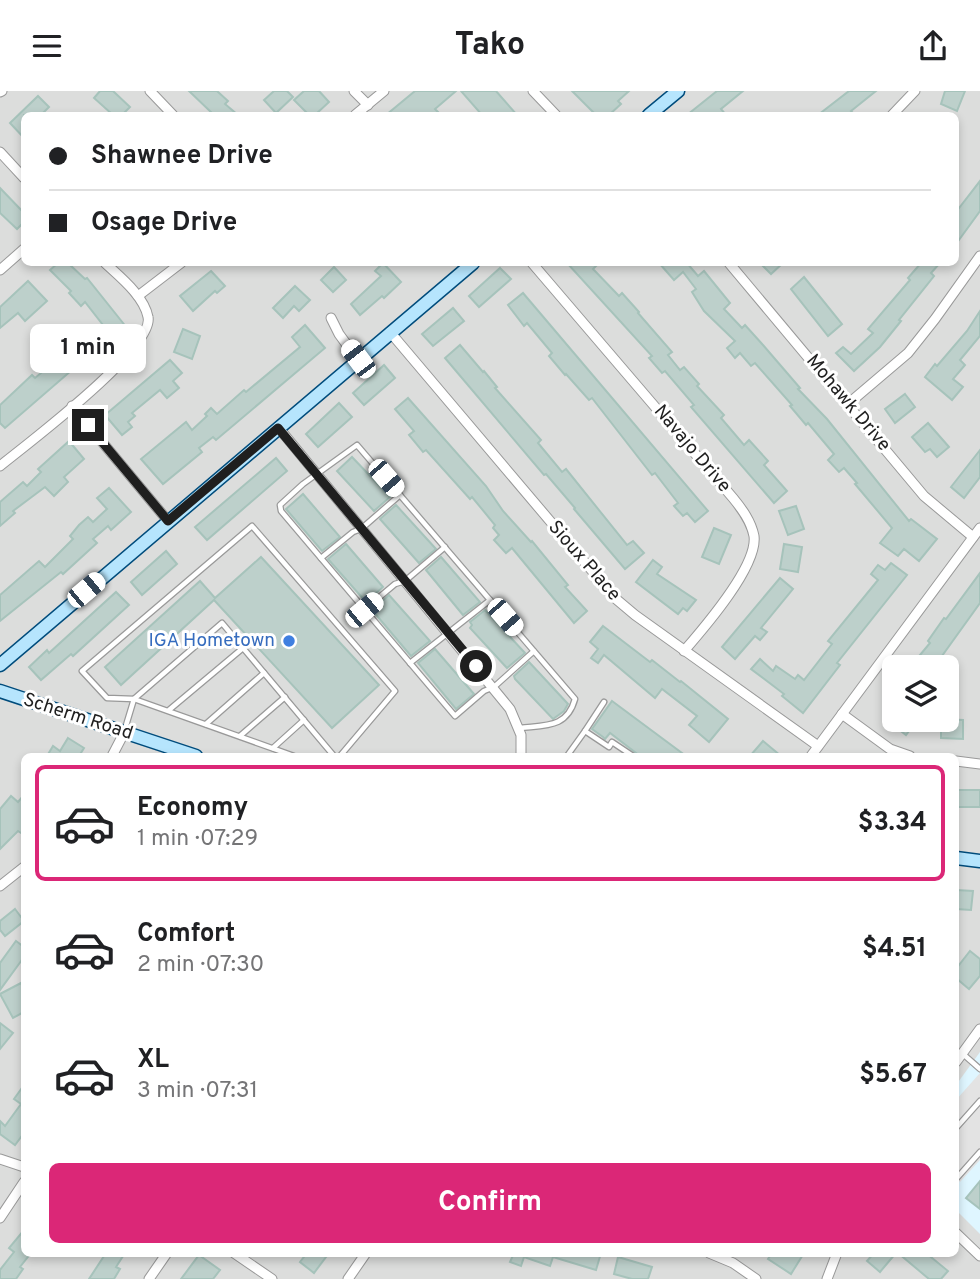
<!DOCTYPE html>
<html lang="en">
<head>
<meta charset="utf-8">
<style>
	body { margin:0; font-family:Overpass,sans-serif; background:#f6f6f6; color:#202124; height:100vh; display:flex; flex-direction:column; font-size:26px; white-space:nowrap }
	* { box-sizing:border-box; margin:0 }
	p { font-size:23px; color:#757577 }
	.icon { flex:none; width:38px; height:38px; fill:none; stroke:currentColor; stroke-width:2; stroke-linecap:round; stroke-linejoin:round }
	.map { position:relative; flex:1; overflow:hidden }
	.sheet { position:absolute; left:21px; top:662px; width:938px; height:504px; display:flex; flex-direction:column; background:#fff; border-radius:10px; box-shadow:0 4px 10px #0003 }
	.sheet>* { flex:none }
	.top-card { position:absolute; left:21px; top:21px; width:938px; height:154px; border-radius:10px; box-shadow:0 4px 10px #0003; display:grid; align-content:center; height:154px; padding:0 28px; background:#fff }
	.fabs { position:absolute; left:882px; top:564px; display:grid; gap:14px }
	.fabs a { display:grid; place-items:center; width:77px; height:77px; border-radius:10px; background:#fff; box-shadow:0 4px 10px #0003; font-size:35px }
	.end { position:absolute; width:32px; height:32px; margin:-16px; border:9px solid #1f1f1f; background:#fff; box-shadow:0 0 0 4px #fff }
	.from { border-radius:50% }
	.bubble { position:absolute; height:49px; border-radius:10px; background:#fff; box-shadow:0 4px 10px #0003; font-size:23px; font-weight:700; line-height:49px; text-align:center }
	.car { position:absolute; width:21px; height:42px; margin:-21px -10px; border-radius:9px; box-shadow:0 0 5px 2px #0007; background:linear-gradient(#fff 24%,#345 0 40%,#fff 0 76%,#345 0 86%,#fff 0) }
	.top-card b { display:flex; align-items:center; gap:24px; height:66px; font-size:26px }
	.top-card b+b { border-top:2px solid #e0e0e0 }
	.top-card i { width:18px; height:18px; background:#202124 }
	ul { padding:12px 0 0; list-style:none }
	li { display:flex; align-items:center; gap:21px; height:116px; margin:0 14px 10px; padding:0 14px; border:4px solid transparent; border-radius:10px }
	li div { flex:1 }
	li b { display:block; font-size:26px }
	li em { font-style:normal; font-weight:700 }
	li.selected { border-color:#db2777 }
	li>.icon { width:63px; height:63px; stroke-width:1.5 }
	.primary-button { display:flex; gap:14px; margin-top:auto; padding:14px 28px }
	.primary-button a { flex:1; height:80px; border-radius:10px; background:#db2777; color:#fff; font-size:28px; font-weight:700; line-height:80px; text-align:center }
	header { display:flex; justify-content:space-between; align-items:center; height:91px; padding:0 28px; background:#fff; font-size:32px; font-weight:700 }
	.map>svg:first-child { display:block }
	.residential { fill:#dcdddc; fill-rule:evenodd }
	.education { fill:#dff6ff }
	.parking { fill:#e3e3e3 }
	.building { fill:#bdd0cb; stroke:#a6c3bb; stroke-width:2 }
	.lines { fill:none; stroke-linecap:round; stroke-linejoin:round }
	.lane-casing { stroke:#999; stroke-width:7 }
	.street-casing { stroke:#999; stroke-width:11 }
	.secondary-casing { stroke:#004c7c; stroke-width:15 }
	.lane { stroke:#fff; stroke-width:4.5 }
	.street { stroke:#fff; stroke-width:9 }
	.secondary { stroke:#b6e5fd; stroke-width:12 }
	.route { stroke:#1f1f1f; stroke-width:9 }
	.shop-dot { fill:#3f7fe0; stroke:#fff; stroke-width:2.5 }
	.labels { text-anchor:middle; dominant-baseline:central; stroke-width:6; stroke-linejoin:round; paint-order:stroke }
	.street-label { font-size:19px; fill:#1f1f1f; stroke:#fff }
	.shop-label { font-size:19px; fill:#366cbe; stroke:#fff; text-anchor:end }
</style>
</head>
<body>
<header><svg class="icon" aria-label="menu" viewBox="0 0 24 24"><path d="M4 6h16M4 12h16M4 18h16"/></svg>Tako<svg class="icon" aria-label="share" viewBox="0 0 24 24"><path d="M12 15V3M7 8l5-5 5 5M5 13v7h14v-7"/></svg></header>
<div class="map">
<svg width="980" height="1188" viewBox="0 0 980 1188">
	<rect width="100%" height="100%" fill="#e5f0f0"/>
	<!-- residential -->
	<path class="residential" d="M0,0H980V1188H0ZM24,24H956V172H24ZM894,576H947V628H894ZM24,665H956V1162H24Z"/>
	<!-- education -->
	<polygon class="education" points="980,961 980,1143 956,1119 956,994"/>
	<!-- parking -->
	<polygon class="parking" points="980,982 980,1069 960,1091 956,1087 956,1009"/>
	<!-- building -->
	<g class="building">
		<polygon points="100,0 113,0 130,16 122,24 113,24 94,7"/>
		<polygon points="189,0 217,0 228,10 225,13 238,24 214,24"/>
		<polygon points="274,0 287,0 293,6 276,22 264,9"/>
		<polygon points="304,0 319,0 329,11 315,24 309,24 294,9"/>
		<polygon points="415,0 456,0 435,18 441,24 386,24"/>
		<polygon points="461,0 496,0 517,24 482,24"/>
		<polygon points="572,0 629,0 618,10 621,13 609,24 596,24"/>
		<polygon points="717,0 743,0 721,18 726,24 687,24"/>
		<polygon points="849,0 876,0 851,20 855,24 818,24"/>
		<polygon points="945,0 965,0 957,20 941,13"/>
		<polygon points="38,5 49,16 41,24 24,24 24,47 10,32"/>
		<polygon points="980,90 980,120 956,153 956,121"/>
		<polygon points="0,97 24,122 24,131 17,138 0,122"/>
		<polygon points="58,172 68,172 85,188 87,187 127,237 114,248 85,211 81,215 69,202 71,200 50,179"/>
		<polygon points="383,172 401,191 384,207 382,205 360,224 351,213 381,185 375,180"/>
		<polygon points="567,172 599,172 593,178 619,205 622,202 639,221 638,222 672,261 668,264 680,279 684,276 699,293 697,295 724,324 721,327 744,354 749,349 768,370 764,374 787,400 774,412 691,316 694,314 665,280 662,282 649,267 652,265"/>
		<polygon points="659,172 687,172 698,185 704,180 730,212 724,218 742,237 745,234 763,254 800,297 798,298 827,328 909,430 911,428 937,448 919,470 904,458 898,465 880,452 892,437 855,393 857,392 844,377 839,381 828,369 834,363 808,332 806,334 790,315 792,314 755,272 751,275 740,262 735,267 727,257 735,250 704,220 692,201 696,198 683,181 674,189"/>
		<polygon points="760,172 783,172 771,183"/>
		<polygon points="921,172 940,172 931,182 934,185 899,229 901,230 880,256 854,280 836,262 843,256 851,263 873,242 868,238 910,189 908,187"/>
		<polygon points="334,176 346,189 333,201 321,189"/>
		<polygon points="500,177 511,188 479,216 469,205"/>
		<polygon points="211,180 225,195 217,202 215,200 193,220 180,205"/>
		<polygon points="804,186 842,233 828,245 791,198"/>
		<polygon points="28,190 47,210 25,230 18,222 0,237 0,216"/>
		<polygon points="295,195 310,209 299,220 294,215 283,227 273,217"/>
		<polygon points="523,202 708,420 695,431 687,422 683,425 674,415 678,412 655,382 652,384 592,307 589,309 566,283 565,284 549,265 552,262 527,232 524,235 508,214"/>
		<polygon points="453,217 464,230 433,255 422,243"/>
		<polygon points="980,220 980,245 960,269 965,274 953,288 963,296 952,309 925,286 935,273 937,275 967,240"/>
		<polygon points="305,234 325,257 216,349 213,346 199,357 202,361 163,393 141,368 186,331 192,339 207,325 205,323 211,317 217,323 244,299 246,301 300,256 292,246"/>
		<polygon points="183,238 200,245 192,268 174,261"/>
		<polygon points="72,239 88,257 83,262 87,266 5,337 0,332 0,314 32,284 35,287 64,263 61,259 68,254 63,248"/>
		<polygon points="460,254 483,281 484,280 497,296 495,297 541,349 538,352 562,381 566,378 627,454 633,450 644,462 625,478 574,418 575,417 546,383 544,384 445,267"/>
		<polygon points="170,269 182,282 173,290 179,297 167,307 160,299 132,322 135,325 128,331 132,336 122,344 105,324"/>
		<polygon points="384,274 395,287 364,314 353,302"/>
		<polygon points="905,303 915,316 895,332 885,318"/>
		<polygon points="408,307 486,395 503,420 531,451 532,450 568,494 565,496 587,520 574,532 512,457 506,462 494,449 499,444 493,437 495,434 472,406 470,408 426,359 423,361 409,344 414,340 395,318"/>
		<polygon points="339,312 352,326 318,356 306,343"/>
		<polygon points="928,332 949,356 937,366 930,358 925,361 912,346"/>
		<polygon points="69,350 84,368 64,386 68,391 54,405 45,396 13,420 15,422 0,435 0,411 23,391 27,395 41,381 38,378"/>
		<polygon points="980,359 980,386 964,407 951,396"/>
		<polygon points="352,366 390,406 374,420 337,380"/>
		<polygon points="276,367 287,380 207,449 195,436"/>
		<polygon points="109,397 131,421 111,439 108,435 93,448 97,452 63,483 61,481 0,530 0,504 39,470 45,476 73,448 70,445 79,434 88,426 93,431 107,418 97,407"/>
		<polygon points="303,403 340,446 322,460 286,418"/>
		<polygon points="396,414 436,458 419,472 380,428"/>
		<polygon points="796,415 804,438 788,444 779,420"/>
		<polygon points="714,437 731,444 719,473 702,466"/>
		<polygon points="346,453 383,496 366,511 328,468"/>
		<polygon points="784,453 802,456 798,481 780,478"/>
		<polygon points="166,460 177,473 142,504 131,491"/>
		<polygon points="261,466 379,594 332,637 214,509 121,594 105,576 200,490 215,507"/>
		<polygon points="441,466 480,511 463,524 426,479"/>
		<polygon points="653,469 662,476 657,483 696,509 687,520 683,517 678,523 636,491"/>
		<polygon points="891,472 907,484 837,572 840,574 803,622 782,605 784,603 751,578 760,568 773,580 776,575 795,588 798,584 804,589 832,553 828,550 878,489 871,483 878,474 885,479"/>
		<polygon points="980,482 980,512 934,576 910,576 930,552 928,550 944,527 946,528"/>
		<polygon points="780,487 793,498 761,537 767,541 760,549 755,545 735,568 722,556"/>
		<polygon points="116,501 129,514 73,565 71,563 41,589 29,576 47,559 49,562"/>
		<polygon points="389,504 430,550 411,565 372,519"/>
		<polygon points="485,519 525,562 507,577 470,537 472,534 470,531"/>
		<polygon points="603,535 650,571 652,569 680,591 681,590 728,628 709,651 689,634 697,625 662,598 655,607 604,564 598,572 591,567 598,558 590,551"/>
		<polygon points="435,558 474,603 456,618 418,572"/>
		<polygon points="529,571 568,613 564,620 553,628 515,588 514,585"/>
		<polygon points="612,610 686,665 640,665 610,642 605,648 603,646 592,638"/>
		<polygon points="896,628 918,628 906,644 892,633"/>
		<polygon points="941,628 963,629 963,648 941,647"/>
		<polygon points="68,647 84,657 79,665 47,665 53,655 60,660"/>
		<polygon points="763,650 781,665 750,665"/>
		<rect x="956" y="699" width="24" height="17"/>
		<polygon points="24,704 24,738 21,742 18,740 0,758 0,718 11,705 18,711"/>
		<polygon points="956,799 973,800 971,819 956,818"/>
		<polygon points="15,818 24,830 5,845 0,839 0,830"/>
		<polygon points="16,850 24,856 24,866 0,899 0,872"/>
		<polygon points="970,860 980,868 980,885 969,898 956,887 956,871 959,874"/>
		<polygon points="21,892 24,899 24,921 13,927 0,903"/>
		<polygon points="0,932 13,942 0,958"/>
		<polygon points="24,994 24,1042 15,1054 0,1043 0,1030 5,1035 21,1013 14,1008"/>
		<polygon points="980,1090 980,1118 966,1107"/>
		<polygon points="24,1139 24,1162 31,1162 20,1176 23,1178 16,1188 0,1188 0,1179 14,1161 9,1157"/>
		<polygon points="106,1162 125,1162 116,1176 120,1178 114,1188 89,1188"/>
		<polygon points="307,1162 329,1162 314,1182 300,1171"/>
		<polygon points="514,1162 601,1162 596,1179 553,1166 550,1175 524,1166 521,1175 510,1171"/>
		<polygon points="772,1162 804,1162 791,1183 768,1168"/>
		<polygon points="874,1162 896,1162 880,1181 867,1170"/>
		<polygon points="898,1162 926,1162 948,1180 941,1188 929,1188"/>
		<polygon points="199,1164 220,1179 213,1188 181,1188"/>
		<polygon points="618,1166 652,1176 648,1188 632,1188 614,1183"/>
	</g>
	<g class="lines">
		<defs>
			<g id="lane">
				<polyline points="321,467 353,441 361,438 400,404"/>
				<polyline points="364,519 395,493 405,490 445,456"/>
				<polyline points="410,572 490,509"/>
				<polyline points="169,619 243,557"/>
				<polyline points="206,633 264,582"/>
				<path d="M520,637C546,634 567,637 575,608L357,354L303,393L280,414L281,420L455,625L484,600L494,596L534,560"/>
				<polyline points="585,640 604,611"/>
				<polyline points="124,641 134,608 222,532 334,665"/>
				<polyline points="240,645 285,606"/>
				<polyline points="273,657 304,629"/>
				<polyline points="294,665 134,608 107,607 82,580 252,435 395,600 340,665"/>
				<polyline points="567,665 585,640 609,656 612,651 633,665"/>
				<polyline points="963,963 980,978"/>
				<polyline points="956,1037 980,1010"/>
				<polyline points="956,1088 980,1061"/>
			</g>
			<g id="street">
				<polyline points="150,0 173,24"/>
				<polyline points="354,0 368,14"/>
				<polyline points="533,0 556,24"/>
				<polyline points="0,1 2,0"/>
				<polyline points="355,24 384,0"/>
				<polyline points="892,24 915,0"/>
				<polyline points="0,61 24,87"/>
				<path d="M532,172L733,407C742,418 751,430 754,445C758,475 704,537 684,560"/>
				<polyline points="729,172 924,405 973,446"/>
				<polyline points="0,179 24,158"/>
				<polyline points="138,205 181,172"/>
				<polyline points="331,227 339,243 358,269"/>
				<polyline points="390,241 616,508 635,524 818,655"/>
				<polyline points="848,313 908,262 935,228 980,165"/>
				<polyline points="72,315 168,430"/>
				<polyline points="278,336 510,618 521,644 521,665"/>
				<path d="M0,375C27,353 155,257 148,226C144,205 120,186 105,172"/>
				<polyline points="842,623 890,658 910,665"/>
				<polyline points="112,665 124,642"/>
				<polyline points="811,665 980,437"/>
				<polyline points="956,670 980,673"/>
				<polyline points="0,795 24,776"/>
				<polyline points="956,971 980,938"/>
				<polyline points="0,1068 24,1076"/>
				<polyline points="0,1127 24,1091"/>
				<polyline points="956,1142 980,1165"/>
				<polyline points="234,1162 272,1188"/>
				<polyline points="709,1162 733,1172 756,1188"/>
				<polyline points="149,1188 167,1162"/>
				<polyline points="348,1188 366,1162"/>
				<polyline points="827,1188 837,1162"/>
			</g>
			<g id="secondary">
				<polyline points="649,24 678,0"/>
				<polyline points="0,574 473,172"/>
				<polyline points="0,600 196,665"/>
				<polyline points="956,767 980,770"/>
			</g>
		</defs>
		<!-- lane casing -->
		<use href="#lane" class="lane-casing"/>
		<!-- street casing -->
		<use href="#street" class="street-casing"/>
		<!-- secondary casing -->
		<use href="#secondary" class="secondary-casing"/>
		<!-- lane -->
		<use href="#lane" class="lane"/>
		<!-- street -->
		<use href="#street" class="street"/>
		<!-- secondary -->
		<use href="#secondary" class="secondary"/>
	</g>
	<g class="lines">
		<!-- route -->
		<polyline class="route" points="88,334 168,430 278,337 476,575"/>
	</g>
	<!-- markers -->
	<circle class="shop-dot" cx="289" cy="550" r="7"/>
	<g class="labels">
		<!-- street labels -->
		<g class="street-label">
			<text transform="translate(848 312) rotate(50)">Mohawk Drive</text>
			<text transform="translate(692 358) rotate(50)">Navajo Drive</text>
			<text transform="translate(584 470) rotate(49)">Sioux Place</text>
			<text transform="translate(78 626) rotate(18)">Scherm Road</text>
		</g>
		<!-- shop labels -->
		<g class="shop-label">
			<text x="275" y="550">IGA Hometown</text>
		</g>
	</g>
</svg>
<div class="fabs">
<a><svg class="icon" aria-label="layers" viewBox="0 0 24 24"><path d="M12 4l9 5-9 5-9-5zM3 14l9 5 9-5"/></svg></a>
</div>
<i class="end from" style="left:476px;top:575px"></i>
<i class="end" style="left:88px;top:334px"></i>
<div class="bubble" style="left:30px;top:233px;width:116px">1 min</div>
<i class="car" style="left:358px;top:268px;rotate:323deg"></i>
<i class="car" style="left:386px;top:387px;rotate:139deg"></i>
<i class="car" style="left:86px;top:499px;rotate:50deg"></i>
<i class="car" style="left:364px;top:519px;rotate:50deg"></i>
<i class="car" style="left:505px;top:526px;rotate:139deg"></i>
<div class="top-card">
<b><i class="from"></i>Shawnee Drive</b>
<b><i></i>Osage Drive</b>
</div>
<section class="sheet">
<ul>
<li class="selected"><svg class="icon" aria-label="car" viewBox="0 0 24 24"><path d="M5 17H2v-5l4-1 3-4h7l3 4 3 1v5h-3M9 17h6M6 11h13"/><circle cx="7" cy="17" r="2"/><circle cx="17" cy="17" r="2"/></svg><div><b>Economy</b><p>1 min · 07:29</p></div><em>$3.34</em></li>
<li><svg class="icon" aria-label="car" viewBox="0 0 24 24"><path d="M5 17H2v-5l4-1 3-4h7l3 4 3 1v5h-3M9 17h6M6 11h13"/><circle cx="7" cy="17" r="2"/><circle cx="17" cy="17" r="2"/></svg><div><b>Comfort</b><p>2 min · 07:30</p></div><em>$4.51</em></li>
<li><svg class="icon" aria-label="car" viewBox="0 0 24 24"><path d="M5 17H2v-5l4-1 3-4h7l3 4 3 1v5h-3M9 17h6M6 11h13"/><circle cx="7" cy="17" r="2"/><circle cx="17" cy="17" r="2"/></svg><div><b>XL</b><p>3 min · 07:31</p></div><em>$5.67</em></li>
</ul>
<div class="primary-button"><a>Confirm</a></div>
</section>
</div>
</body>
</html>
